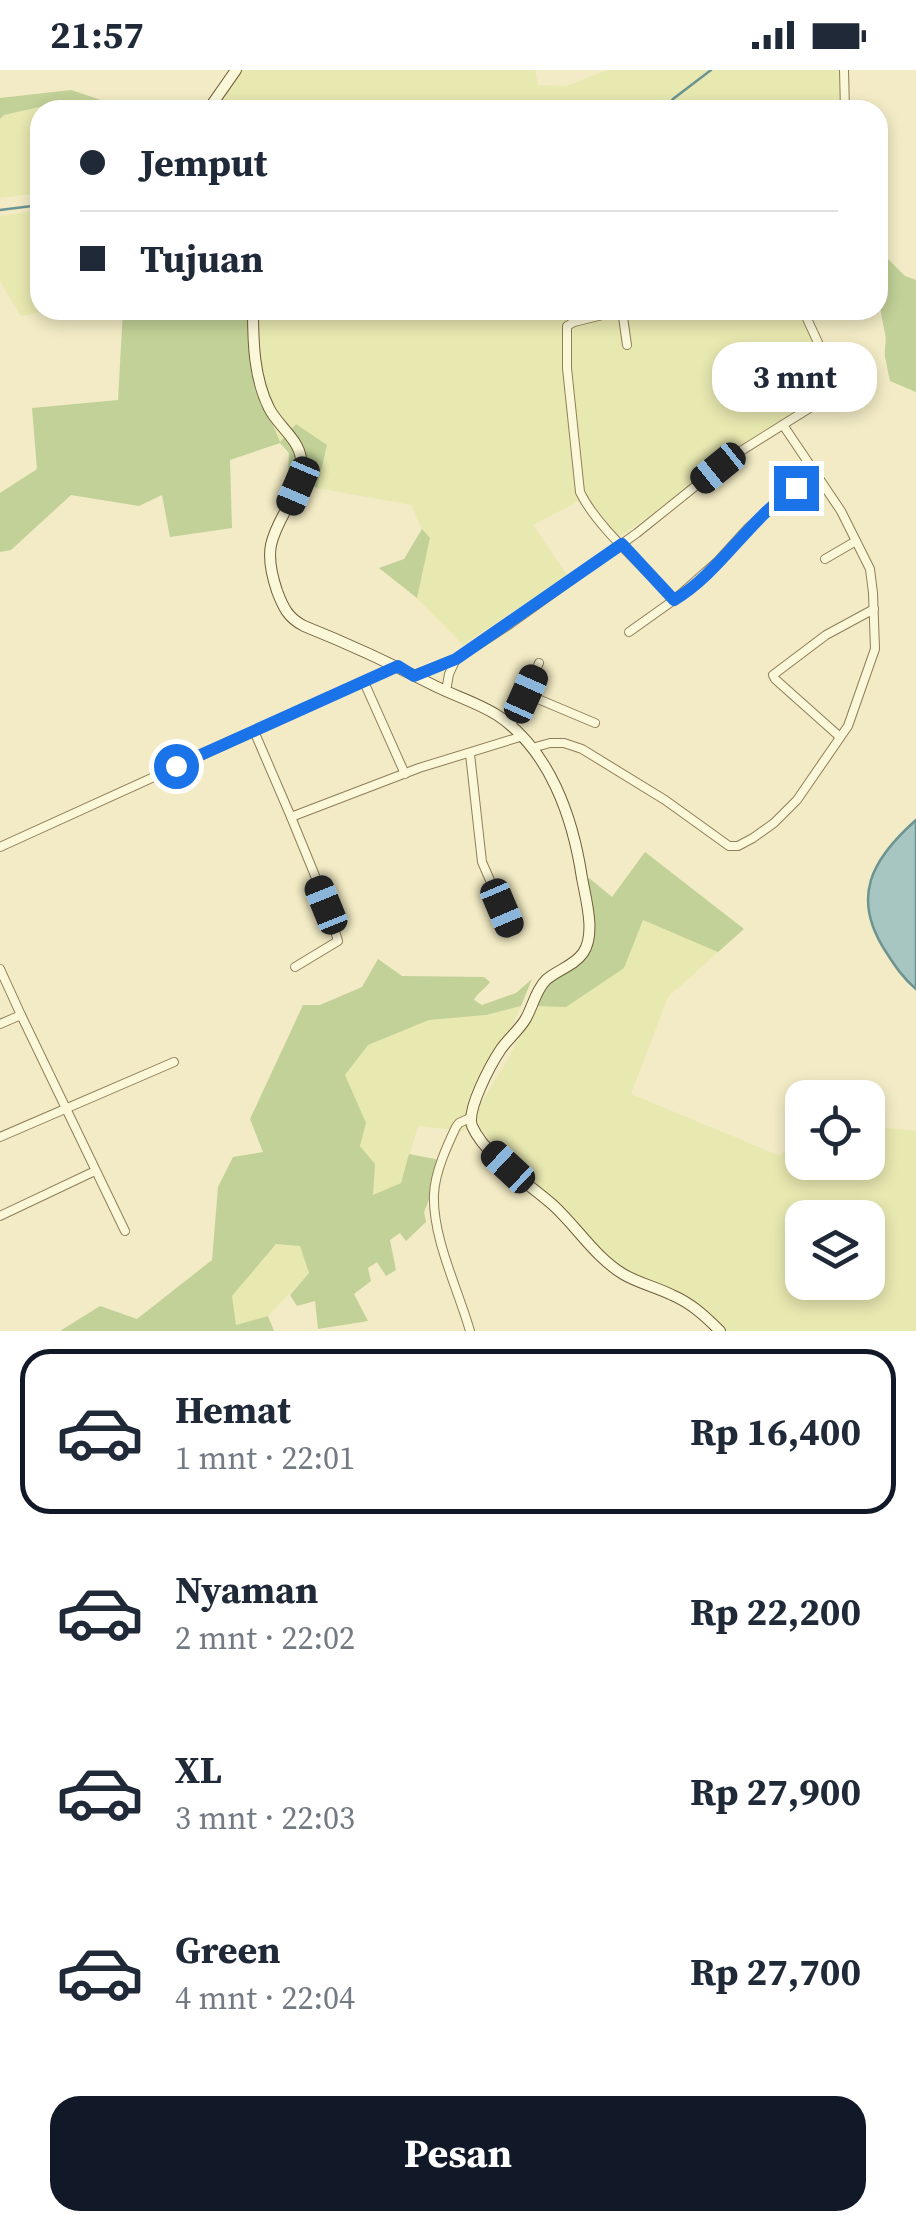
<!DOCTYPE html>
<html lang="id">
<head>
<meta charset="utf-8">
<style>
	body { margin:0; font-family:"Source Serif 4",serif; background:#f2f2f3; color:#1f2937; height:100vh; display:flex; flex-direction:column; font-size:38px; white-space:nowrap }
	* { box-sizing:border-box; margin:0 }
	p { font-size:32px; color:#747a83 }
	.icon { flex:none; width:55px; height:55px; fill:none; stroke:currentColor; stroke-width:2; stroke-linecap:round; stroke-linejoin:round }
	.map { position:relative; height:1261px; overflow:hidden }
	.details { display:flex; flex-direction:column; background:#fff; flex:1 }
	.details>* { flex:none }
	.top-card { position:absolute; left:30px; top:30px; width:858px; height:220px; border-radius:30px; box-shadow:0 5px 15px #0003; display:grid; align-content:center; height:220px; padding:0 50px; background:#fff }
	.fabs { position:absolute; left:785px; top:1010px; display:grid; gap:20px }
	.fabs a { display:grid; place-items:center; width:100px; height:100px; border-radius:20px; background:#fff; box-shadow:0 5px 15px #0003; font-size:50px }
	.end { position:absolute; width:45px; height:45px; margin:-22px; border:12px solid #1a73e8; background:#fff; box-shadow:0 0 0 5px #fff }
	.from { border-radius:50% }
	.bubble { position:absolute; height:70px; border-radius:30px; background:#fff; box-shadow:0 5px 15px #0003; font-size:32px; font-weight:700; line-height:70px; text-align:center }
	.car { position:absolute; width:30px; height:60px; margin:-30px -15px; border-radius:12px; box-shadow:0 0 8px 2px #0007; background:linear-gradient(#222 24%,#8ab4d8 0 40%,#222 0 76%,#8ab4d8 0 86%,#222 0) }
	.top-card b { display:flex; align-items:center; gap:35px; height:95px; font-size:38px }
	.top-card b+b { border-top:2px solid #e0e1e3 }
	.top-card i { width:25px; height:25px; background:#1f2937 }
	ul { padding:18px 0 0; list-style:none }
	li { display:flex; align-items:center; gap:30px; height:165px; margin:0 20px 15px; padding:0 30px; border:5px solid transparent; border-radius:30px }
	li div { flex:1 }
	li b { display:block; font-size:38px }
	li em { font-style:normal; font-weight:700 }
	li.current { border-color:#111827 }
	li>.icon { width:90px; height:90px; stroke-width:1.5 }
	.action { display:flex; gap:20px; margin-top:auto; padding:20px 50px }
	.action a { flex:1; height:115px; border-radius:30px; background:#111827; color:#fff; font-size:40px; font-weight:700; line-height:115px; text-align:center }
	.status { display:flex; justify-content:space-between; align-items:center; height:70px; padding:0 50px; background:#fff; direction:ltr }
	.status svg { height:28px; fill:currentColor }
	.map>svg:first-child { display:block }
	.farmland { fill:#e8e8b1; fill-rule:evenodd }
	.green { fill:#c1d197 }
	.water { fill:#a7c5c1; stroke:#6c9491; stroke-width:2.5 }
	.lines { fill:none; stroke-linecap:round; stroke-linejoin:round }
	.stream { stroke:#6c9491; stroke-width:2.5 }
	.minor-casing { stroke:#8f7e59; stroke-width:10 }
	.secondary-casing { stroke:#705f3c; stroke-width:12 }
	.minor { stroke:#fbf7d9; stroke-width:8 }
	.secondary { stroke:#fbf7d9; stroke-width:10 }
	.route { stroke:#1a73e8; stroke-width:12 }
</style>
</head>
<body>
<div class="status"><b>21:57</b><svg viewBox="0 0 49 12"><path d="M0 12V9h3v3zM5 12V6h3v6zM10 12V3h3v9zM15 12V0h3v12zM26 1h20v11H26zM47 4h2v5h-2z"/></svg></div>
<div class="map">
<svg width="916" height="1261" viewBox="0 0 916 1261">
	<rect width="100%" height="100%" fill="#f2ebc5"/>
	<!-- farmland -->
	<g class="farmland">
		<polygon points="234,0 535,0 538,15 567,16 607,0 843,0 843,40 208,40"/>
		<polygon points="61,32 66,40 40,40 40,123 0,128 0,49 4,45"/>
		<polygon points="40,140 40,240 48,241 21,246 0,211 0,146"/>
		<polygon points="253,240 618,240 565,255 582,429 533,455 567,505 463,575 417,528 430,468 422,459 411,435 317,418 327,375 281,373 257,316"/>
		<polygon points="629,240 801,240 835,308 808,334 726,385 668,433 619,467 616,467 585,428 582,419 568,295 568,256"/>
		<path d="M642,849L718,882L668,927L631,1024L780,1086L802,1066V1092H868V1056L916,1061V1261H718L708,1249L629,1206L603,1184L594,1170L520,1104L480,1058L476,1041L510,986L534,936ZM802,1148H868V1212H802Z"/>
		<polygon points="521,936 464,1061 418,1056 401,1113 373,1126 344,1006 368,975 429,950 486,945"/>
		<polygon points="276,1174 300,1176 309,1203 268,1246 235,1256 232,1225"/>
	</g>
	<!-- green -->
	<g class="green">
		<polygon points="71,20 119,36 123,40 66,40 61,32 4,45 0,49 0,28"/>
		<path d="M878,183L883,184L905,206L916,210V322L890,311C888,303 887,295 885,287C884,279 887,271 885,263C879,237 877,212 878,183Z"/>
		<polygon points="123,240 253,240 257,316 280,372 296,354 327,375 317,418 288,406 289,383 280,373 230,390 232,458 170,467 162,425 139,436 71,425 11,480 0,482 0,423 37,399 32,338 118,330"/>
		<polygon points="422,459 430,468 417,528 379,498 404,489"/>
		<polygon points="645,782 744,859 718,882 643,850 624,898 566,937 534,936 538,927 553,909 566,902 588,870 579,811 589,808 612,827"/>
		<path d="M378,889L402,906L484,907L490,912C485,919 477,923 474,930L482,935L516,923L532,909L521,936L486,945L429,950L368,975L345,1005L366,1053L360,1076L375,1094L373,1125L401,1113L409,1084L445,1091L424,1142L426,1152L406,1171L400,1163L390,1170L396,1200L386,1206L377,1192L368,1198L371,1211L354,1224L368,1251L318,1259L315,1231L297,1236L290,1225L309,1203L300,1176L276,1174L232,1226L236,1255L268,1246L274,1261H60L100,1236L137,1249L212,1190L218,1117L233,1087L263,1082L250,1049L303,935H320L362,917Z"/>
	</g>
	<!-- water -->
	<path class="water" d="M916,750V919C903,908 895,896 886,882C850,827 872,789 916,750Z"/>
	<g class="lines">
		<!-- stream -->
		<g class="stream">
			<polyline points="664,40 673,29 711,0"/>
			<polyline points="0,140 40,135"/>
		</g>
		<defs>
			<g id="minor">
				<polyline points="844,0 845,40"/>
				<polyline points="622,240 627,275"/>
				<path d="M623,240L574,252L567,256V298L580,422C597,458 647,499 674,530L717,492L747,459L775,434L814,404"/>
				<polyline points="825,489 856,471"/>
				<polyline points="629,562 674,530"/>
				<polyline points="414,605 456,589 510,554 637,463 733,386 816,334 843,308 821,279 803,240"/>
				<polyline points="364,612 405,704"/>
				<polyline points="446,621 449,604 456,589"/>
				<polyline points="526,624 595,653"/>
				<polyline points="511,656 539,593"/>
				<polyline points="254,661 291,747 419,698 523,666"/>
				<polyline points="840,667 775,609 773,605 826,565 874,539"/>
				<polyline points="532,678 550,673 564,673 582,679 665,730 729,776 738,776 753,768 774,753 797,730 848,656 875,579 873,523 870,499 841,441 783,355"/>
				<polyline points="470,684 482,792 511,858"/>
				<polyline points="291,747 327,835 338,871 295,897"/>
				<polyline points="0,777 398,596"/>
				<polyline points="0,899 21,945 0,954"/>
				<polyline points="21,945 125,1161"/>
				<polyline points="0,1067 174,992"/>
				<polyline points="0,1146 95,1101"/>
				<path d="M470,1261C458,1219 432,1167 434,1124C435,1102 447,1076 456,1057L459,1053L470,1048"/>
			</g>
			<g id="secondary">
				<polyline points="208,40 236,0"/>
				<path d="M253,240C253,273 254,308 269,338C277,355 299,369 301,389C304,423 277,445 271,475C268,490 272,506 277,521C283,537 288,548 304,556C349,574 392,594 435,616C455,626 478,633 497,645C550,680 573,748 582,808C586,830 596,864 583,883C574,896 557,900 546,910C535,921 533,937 525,950C518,961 508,969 501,979C491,994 466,1040 472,1056C486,1087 528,1113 553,1135C577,1157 595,1187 623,1204C638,1213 656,1217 672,1225C691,1233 705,1246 720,1261"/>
			</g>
		</defs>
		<!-- minor casing -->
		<use href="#minor" class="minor-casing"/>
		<!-- secondary casing -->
		<use href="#secondary" class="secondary-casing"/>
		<!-- minor -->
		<use href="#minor" class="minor"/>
		<!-- secondary -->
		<use href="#secondary" class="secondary"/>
	</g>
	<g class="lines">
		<!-- route -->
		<path class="route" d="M176,696L398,596L414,606L456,589L622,474L674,530C720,503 749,448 796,418"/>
	</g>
</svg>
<div class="fabs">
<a><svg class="icon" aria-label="locate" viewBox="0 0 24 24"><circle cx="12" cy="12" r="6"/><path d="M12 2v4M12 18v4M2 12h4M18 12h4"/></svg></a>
<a><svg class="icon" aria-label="layers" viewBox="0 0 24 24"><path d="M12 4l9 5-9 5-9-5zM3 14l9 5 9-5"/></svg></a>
</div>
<i class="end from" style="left:176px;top:696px"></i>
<i class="end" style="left:796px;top:418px"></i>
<div class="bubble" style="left:712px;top:272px;width:165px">3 mnt</div>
<i class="car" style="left:718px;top:398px;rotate:231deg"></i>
<i class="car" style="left:298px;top:416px;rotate:203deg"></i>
<i class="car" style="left:526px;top:624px;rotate:24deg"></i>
<i class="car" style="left:326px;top:835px;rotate:338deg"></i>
<i class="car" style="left:502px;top:838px;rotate:157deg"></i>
<i class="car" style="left:508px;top:1097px;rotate:313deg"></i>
<div class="top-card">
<b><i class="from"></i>Jemput</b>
<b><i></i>Tujuan</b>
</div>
</div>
<section class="details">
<ul>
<li class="current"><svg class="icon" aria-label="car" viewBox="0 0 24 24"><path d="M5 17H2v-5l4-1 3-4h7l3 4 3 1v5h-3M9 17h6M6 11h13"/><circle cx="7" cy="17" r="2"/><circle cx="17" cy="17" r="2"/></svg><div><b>Hemat</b><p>1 mnt · 22:01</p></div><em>Rp 16,400</em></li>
<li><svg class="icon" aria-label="car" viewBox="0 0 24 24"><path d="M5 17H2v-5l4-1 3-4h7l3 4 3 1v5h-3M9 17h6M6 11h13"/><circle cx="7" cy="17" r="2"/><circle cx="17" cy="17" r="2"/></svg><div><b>Nyaman</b><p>2 mnt · 22:02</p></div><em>Rp 22,200</em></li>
<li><svg class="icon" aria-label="car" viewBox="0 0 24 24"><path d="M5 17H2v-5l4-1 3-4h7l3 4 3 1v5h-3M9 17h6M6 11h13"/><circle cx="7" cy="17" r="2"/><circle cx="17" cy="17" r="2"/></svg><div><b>XL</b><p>3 mnt · 22:03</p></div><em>Rp 27,900</em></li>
<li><svg class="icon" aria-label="car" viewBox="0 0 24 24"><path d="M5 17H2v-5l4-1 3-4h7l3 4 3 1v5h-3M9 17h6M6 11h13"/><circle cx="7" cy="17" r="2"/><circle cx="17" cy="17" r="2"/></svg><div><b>Green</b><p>4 mnt · 22:04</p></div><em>Rp 27,700</em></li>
</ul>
<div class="action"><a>Pesan</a></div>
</section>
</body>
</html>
